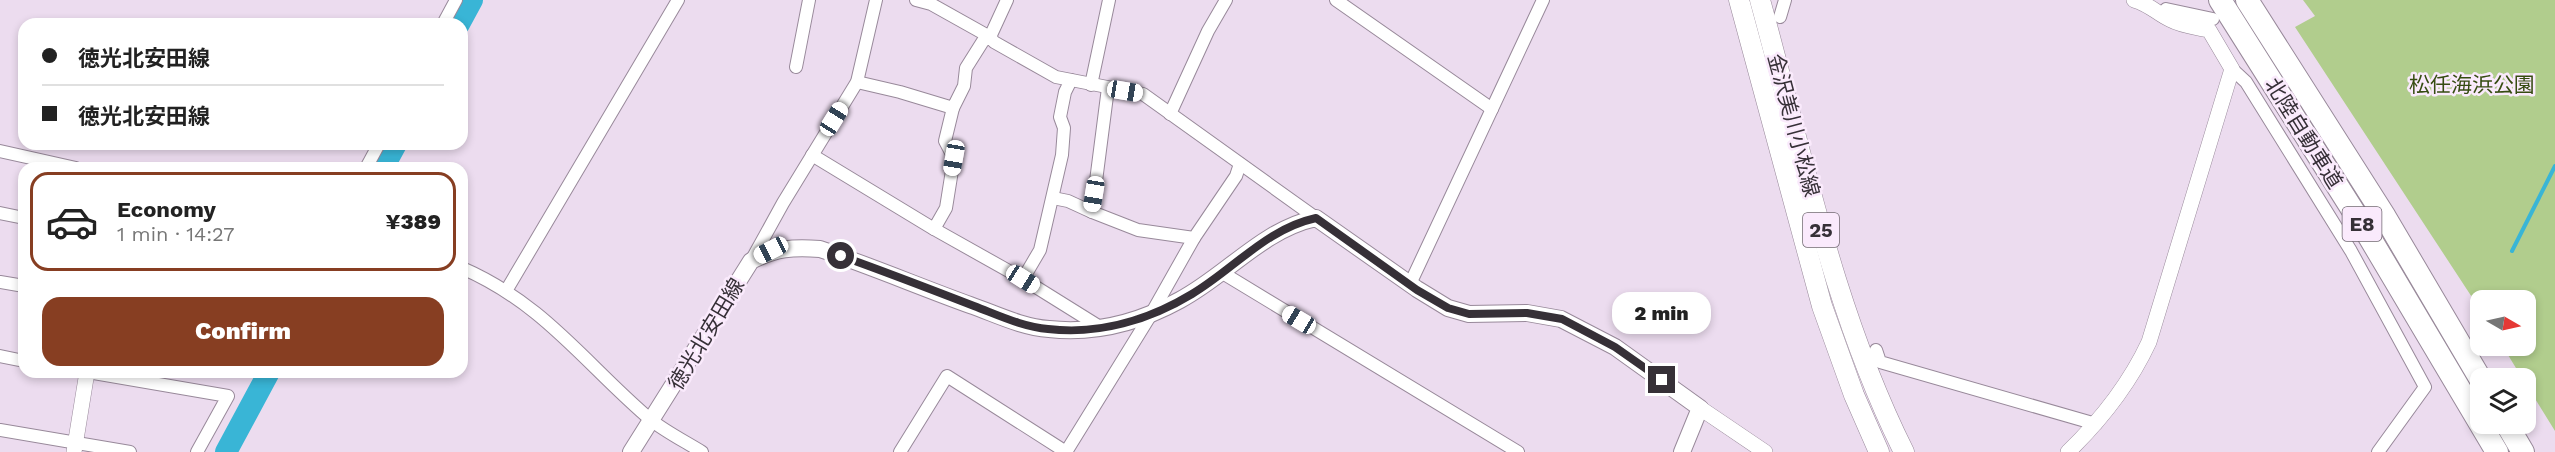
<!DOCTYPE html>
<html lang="en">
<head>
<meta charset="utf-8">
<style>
	body { margin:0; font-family:"Work Sans","Noto Sans JP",sans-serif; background:#f2f2f2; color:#222; height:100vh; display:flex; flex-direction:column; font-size:22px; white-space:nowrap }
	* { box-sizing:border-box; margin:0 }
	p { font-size:20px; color:#767676 }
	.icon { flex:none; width:33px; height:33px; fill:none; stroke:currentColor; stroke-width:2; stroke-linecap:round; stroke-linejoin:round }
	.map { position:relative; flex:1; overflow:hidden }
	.drawer { position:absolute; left:18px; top:162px; width:450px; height:216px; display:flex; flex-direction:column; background:#fff; border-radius:18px; box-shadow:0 3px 9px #0003 }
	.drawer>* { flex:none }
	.banner { position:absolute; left:18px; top:18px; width:450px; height:132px; border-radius:18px; box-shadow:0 3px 9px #0003; display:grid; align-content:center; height:132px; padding:0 24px; background:#fff }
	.needle { width:39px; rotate:99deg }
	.buttons { position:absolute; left:2470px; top:290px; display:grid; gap:12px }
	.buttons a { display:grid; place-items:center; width:66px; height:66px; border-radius:12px; background:#fff; box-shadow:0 3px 9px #0003; font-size:30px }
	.end { position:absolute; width:27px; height:27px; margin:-14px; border:8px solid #363037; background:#fff; box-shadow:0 0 0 3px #fff }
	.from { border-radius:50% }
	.bubble { position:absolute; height:42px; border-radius:18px; background:#fff; box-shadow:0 3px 9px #0003; font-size:20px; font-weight:800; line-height:42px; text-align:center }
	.car { position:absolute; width:18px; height:36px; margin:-18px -9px; border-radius:8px; box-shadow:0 0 4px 2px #0007; background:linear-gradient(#fff 24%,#345 0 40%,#fff 0 76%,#345 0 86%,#fff 0) }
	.banner b { display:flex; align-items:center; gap:21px; height:57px; font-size:22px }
	.banner b+b { border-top:2px solid #e0e0e0 }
	.banner i { width:15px; height:15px; background:#222 }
	ul { padding:10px 0 0; list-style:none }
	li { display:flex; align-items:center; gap:18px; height:99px; margin:0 12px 9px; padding:0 12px; border:3px solid transparent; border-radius:18px }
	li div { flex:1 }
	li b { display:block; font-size:22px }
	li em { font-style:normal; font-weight:800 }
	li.on { border-color:#873e22 }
	li>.icon { width:54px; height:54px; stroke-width:1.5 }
	.action { display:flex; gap:12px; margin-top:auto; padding:12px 24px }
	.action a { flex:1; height:69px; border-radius:18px; background:#873e22; color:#fff; font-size:24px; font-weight:800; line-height:69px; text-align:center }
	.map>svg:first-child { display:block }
	.green { fill:#b1cd8d }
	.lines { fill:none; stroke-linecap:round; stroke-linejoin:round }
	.stream { stroke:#39b5d6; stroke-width:4 }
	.river { stroke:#39b5d6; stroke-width:22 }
	.minor-casing { stroke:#98899a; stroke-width:14 }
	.tertiary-casing { stroke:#98899a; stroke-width:16 }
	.secondary-casing { stroke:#98899a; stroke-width:18 }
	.primary-casing { stroke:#98899a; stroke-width:21 }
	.motorway-casing { stroke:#98899a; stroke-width:24 }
	.minor { stroke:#fff; stroke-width:12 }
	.tertiary { stroke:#fff; stroke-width:15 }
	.secondary { stroke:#fff; stroke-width:16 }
	.primary { stroke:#fff; stroke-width:20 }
	.motorway { stroke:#fff; stroke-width:22 }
	.route { stroke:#363037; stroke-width:8 }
	.labels { text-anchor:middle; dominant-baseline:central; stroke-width:5; stroke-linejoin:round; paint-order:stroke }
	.shield { fill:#faeafc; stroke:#716872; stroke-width:1.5 }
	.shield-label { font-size:20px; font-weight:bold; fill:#363037 }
	.park-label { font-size:21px; fill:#364c11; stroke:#faeafc }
	.street-label { font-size:21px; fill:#363037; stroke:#faeafc }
</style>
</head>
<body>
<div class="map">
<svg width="2555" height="452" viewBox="0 0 2555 452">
	<rect width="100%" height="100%" fill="#ecdcef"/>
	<!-- green -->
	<polygon class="green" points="2303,0 2555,0 2555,431 2526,384 2526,378 2522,378 2502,345 2526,345 2526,300 2481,300 2481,311 2295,27 2315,16"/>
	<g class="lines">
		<!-- stream -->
		<polyline class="stream" points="2512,251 2555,166"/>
		<!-- river -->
		<g class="river">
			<polyline points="459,24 472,0"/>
			<polyline points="383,168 396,144"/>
			<polyline points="226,452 269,372"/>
		</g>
		<defs>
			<g id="minor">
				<polyline points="916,0 931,4 990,37 1007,0"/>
				<polyline points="1336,0 1492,109"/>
				<polyline points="1780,17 1785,0"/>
				<polyline points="2164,17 2166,9 2213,19"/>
				<polyline points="443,24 456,0"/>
				<polyline points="796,67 809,0"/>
				<polyline points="2232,69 2246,82 2351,251 2425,387 2378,452"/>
				<polyline points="1071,80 1065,92 1060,117 1064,128 1062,155 1040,250 1023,279 1100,327"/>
				<polyline points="857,82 900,92 953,108 964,86 966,68 983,41 990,37 994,42 1056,77 1143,94 1316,218"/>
				<polyline points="1091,85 1109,0"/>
				<polyline points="1108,88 1092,212 1138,230 1194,238 1236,176 1240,164"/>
				<polyline points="1170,114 1208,31 1226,0"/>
				<polyline points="0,151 76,168"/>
				<polyline points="812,155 934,229 946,208 954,158 945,141 953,108"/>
				<polyline points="366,168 379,144"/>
				<polyline points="1053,198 1068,201 1092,212"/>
				<polyline points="0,213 24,218"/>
				<polyline points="934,229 1023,279"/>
				<polyline points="751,261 783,203 857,82 876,0"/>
				<path d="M462,268C545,304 586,365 651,420C666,432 686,442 702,452"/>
				<polyline points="1221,272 1518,452"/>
				<polyline points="0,282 24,286"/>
				<polyline points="1410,284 1543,0"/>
				<polyline points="506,291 678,0"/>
				<polyline points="1876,350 1880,362 2096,424"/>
				<polyline points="0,356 24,361"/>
				<polyline points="88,372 228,396 197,452"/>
				<polyline points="0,430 130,452"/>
				<polyline points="900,452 947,376 1066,452 1150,316 1194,238"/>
			</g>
			<g id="tertiary">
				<polyline points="1700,408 1765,452"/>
				<polyline points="74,452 87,372"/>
				<path d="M2068,452C2102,419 2129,385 2149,342L2232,69L2209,30C2196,27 2182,26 2171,20C2156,13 2151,5 2134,0"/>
			</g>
			<path id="secondary" d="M631,452L751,261C776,248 793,247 820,249C871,266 920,287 970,305C996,314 1021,327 1049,329C1095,334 1140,322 1180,300C1227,275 1262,230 1316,218L1417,289L1448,308L1469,314L1527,313L1561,319L1615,347L1700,408L1682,452"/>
			<g id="primary">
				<polyline points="1739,0 1822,306 1854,395 1879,452"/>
				<path d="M1760,0C1802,152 1833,310 1904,452"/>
			</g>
			<g id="motorway">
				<polyline points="2220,0 2364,228 2497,452"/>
				<polyline points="2247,0 2385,217 2481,380"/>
				<polyline points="2506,423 2523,452"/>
			</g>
		</defs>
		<!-- minor casing -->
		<use href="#minor" class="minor-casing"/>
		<!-- tertiary casing -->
		<use href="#tertiary" class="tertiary-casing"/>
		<!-- secondary casing -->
		<use href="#secondary" class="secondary-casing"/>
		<!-- primary casing -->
		<use href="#primary" class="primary-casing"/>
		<!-- motorway casing -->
		<use href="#motorway" class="motorway-casing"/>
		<!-- minor -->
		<use href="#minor" class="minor"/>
		<!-- tertiary -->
		<use href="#tertiary" class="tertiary"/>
		<!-- secondary -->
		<use href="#secondary" class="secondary"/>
		<!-- primary -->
		<use href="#primary" class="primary"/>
		<!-- motorway -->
		<use href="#motorway" class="motorway"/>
	</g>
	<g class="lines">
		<!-- route -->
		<path class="route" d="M841,256C886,272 930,289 974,306C998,315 1023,327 1048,329C1099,335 1149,320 1192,294C1234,269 1266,229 1316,218L1417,290L1448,308L1469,314L1527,313L1562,319L1615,347L1662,380"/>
	</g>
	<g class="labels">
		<!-- shield labels -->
		<g class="shield">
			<rect x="2342.5" y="207" width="39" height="34" rx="4.5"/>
			<rect x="1803" y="213" width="36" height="34" rx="4.5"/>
		</g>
		<g class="shield-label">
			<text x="2362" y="224">E8</text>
			<text x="1821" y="230">25</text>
		</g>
		<!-- park labels -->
		<g class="park-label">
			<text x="2472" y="84">松任海浜公園</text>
		</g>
		<!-- street labels -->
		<g class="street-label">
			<text transform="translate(1794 125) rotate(75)">金沢美川小松線</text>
			<text transform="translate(2304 133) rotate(58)">北陸自動車道</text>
			<text transform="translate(706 334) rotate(-59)">徳光北安田線</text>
		</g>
	</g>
</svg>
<div class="buttons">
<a><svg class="needle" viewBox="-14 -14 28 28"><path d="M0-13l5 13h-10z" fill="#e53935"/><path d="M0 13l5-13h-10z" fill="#767676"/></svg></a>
<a><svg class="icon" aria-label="layers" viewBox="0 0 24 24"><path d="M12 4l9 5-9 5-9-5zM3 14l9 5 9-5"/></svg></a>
</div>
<i class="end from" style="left:841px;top:256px"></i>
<i class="end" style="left:1662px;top:380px"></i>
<div class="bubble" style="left:1612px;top:292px;width:99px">2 min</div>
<i class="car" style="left:1125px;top:91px;rotate:100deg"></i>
<i class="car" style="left:834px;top:119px;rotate:32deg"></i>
<i class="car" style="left:954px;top:158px;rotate:190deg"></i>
<i class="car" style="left:1094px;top:194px;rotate:189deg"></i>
<i class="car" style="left:771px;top:250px;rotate:243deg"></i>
<i class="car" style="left:1023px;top:279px;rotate:122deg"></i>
<i class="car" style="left:1299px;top:320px;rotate:301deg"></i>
<div class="banner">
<b><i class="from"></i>徳光北安田線</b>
<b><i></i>徳光北安田線</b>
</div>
<section class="drawer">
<ul>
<li class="on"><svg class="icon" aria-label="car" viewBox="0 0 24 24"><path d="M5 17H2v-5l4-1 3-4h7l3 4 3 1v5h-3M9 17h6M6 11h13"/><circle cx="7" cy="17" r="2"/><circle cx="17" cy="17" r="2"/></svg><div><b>Economy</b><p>1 min · 14:27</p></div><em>¥389</em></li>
</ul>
<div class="action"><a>Confirm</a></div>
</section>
</div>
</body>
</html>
